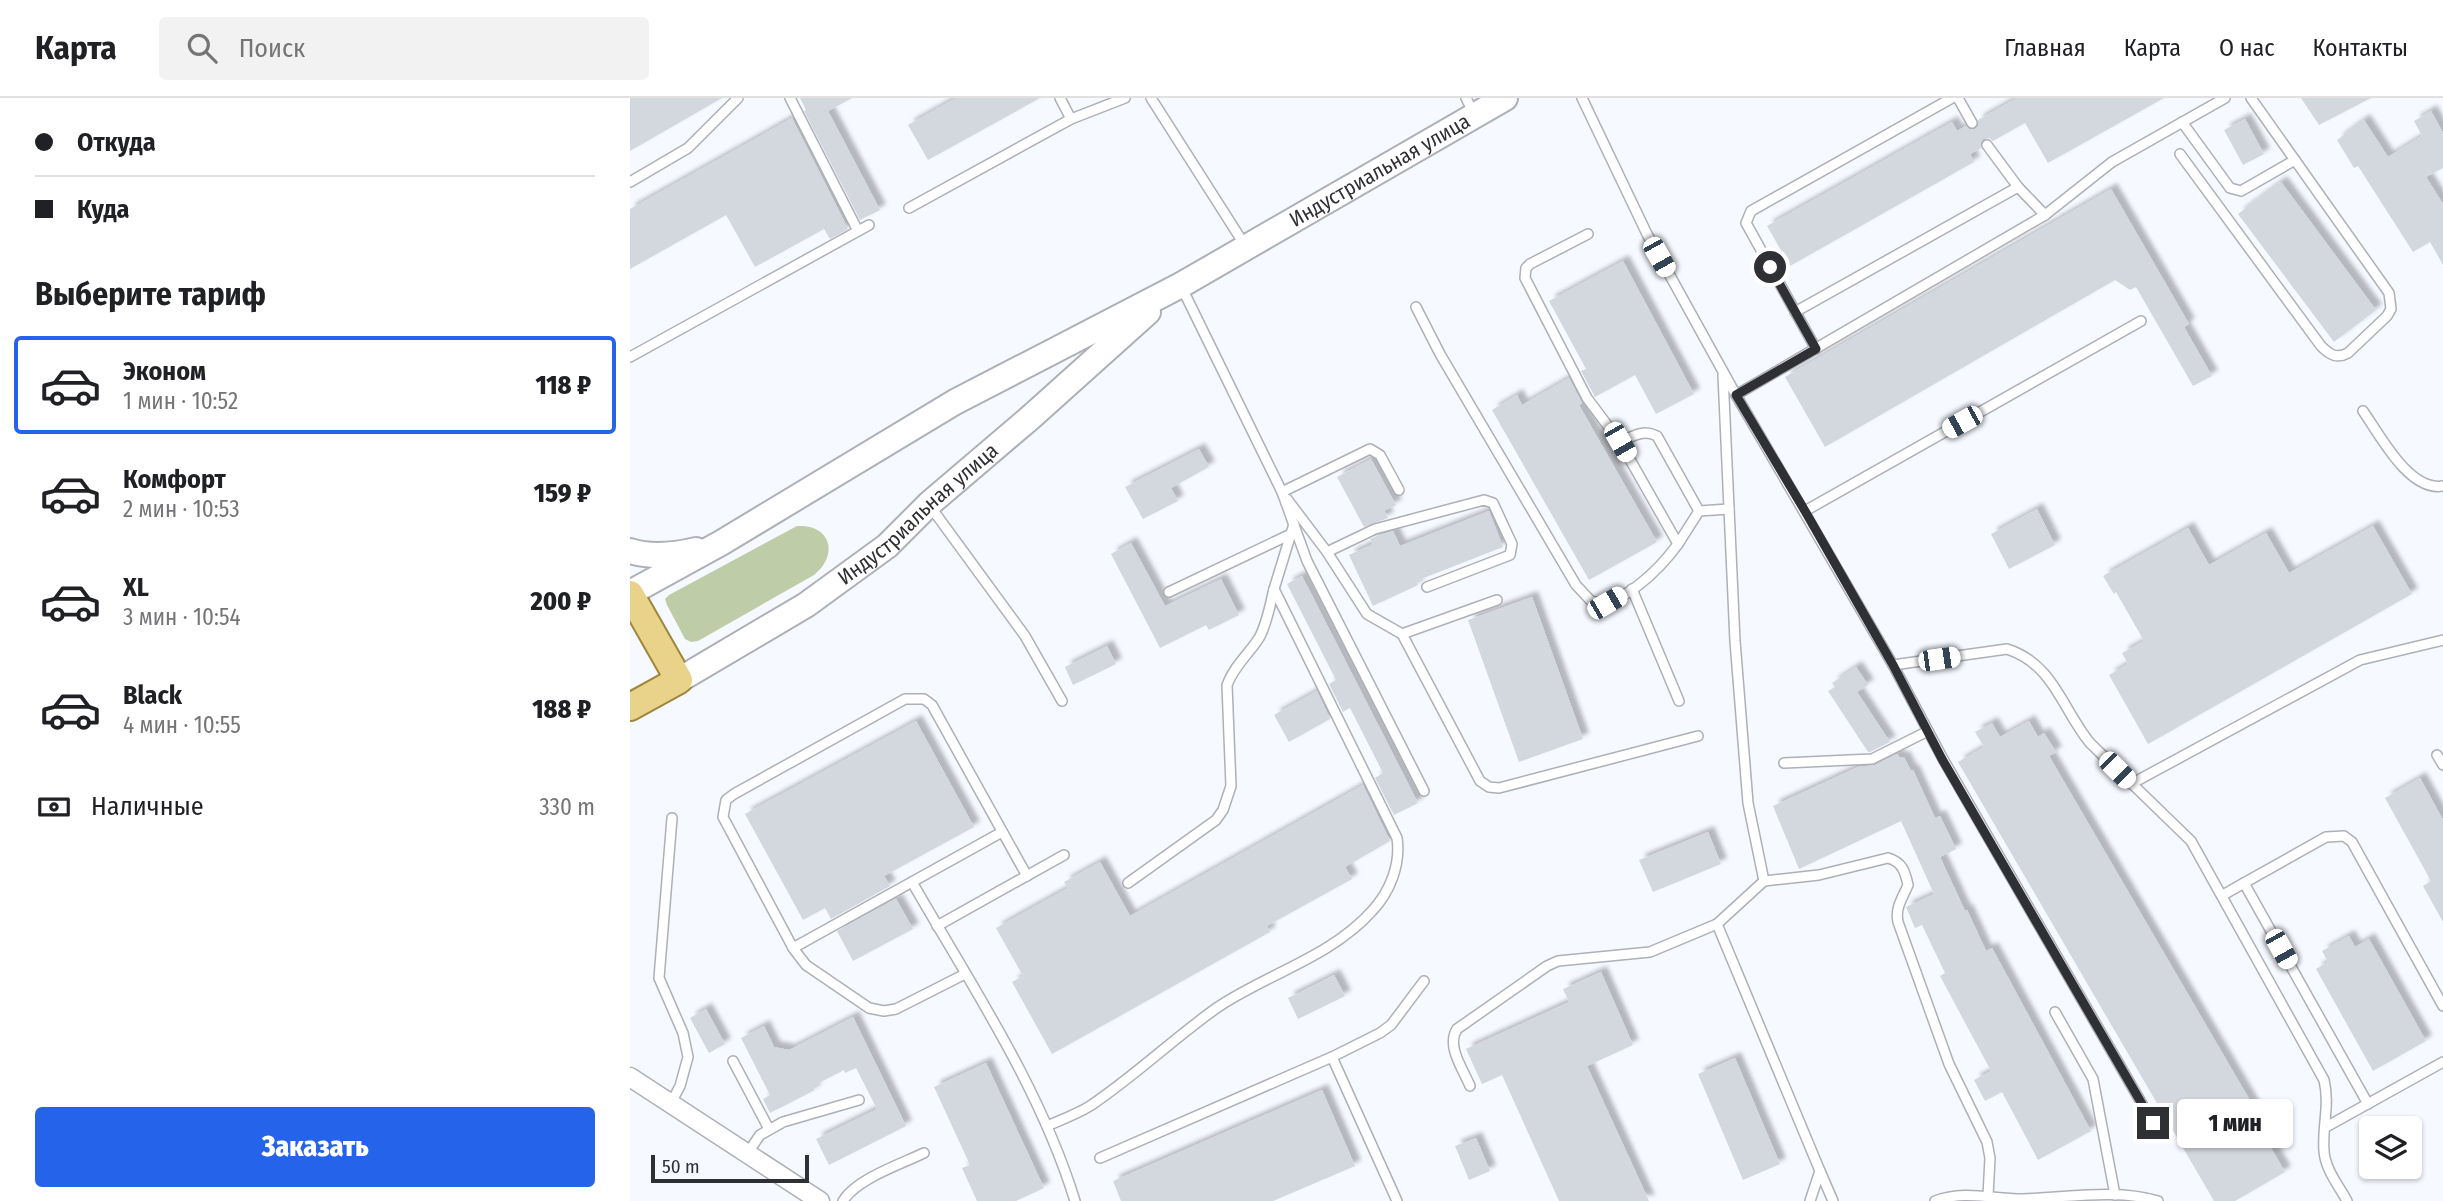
<!DOCTYPE html>
<html lang="ru">
<head>
<meta charset="utf-8">
<style>
	body { margin:0; font-family:"Fira Sans Condensed",sans-serif; background:#f2f2f2; color:#202124; height:100vh; display:flex; flex-direction:column; font-size:26px; white-space:nowrap }
	* { box-sizing:border-box; margin:0 }
	p { font-size:23px; color:#757577 }
	.icon { flex:none; width:38px; height:38px; fill:none; stroke:currentColor; stroke-width:2; stroke-linecap:round; stroke-linejoin:round }
	.map { position:relative; flex:1; overflow:hidden }
	.side { display:flex; flex-direction:column; background:#fff; width:630px }
	.side>* { flex:none }
	.hud { display:grid; align-content:center; height:154px; padding:0 35px; background:#fff }
	.tools { position:absolute; left:1729px; top:1018px; display:grid; gap:14px }
	.tools a { display:grid; place-items:center; width:63px; height:63px; border-radius:7px; background:#fff; box-shadow:0 2px 5px #0004; font-size:35px }
	.scale { position:absolute; left:21px; bottom:18px; width:158px; box-sizing:border-box; padding-left:7px; border:4px solid #2f3033; border-top:0; font-size:19px; line-height:24px; white-space:nowrap; color:#2f3033; -webkit-text-stroke:5px #f6f9ff; paint-order:stroke }
	.end { position:absolute; width:32px; height:32px; margin:-16px; border:9px solid #2f3033; background:#fff; box-shadow:0 0 0 4px #fff }
	.from { border-radius:50% }
	.bubble { position:absolute; height:49px; border-radius:7px; background:#fff; box-shadow:0 2px 5px #0004; font-size:23px; font-weight:800; line-height:49px; text-align:center }
	.car { position:absolute; width:21px; height:42px; margin:-21px -10px; border-radius:9px; box-shadow:0 0 5px 2px #0007; background:linear-gradient(#fff 24%,#345 0 40%,#fff 0 76%,#345 0 86%,#fff 0) }
	.hud b { display:flex; align-items:center; gap:24px; height:66px; font-size:26px }
	.hud b+b { border-top:2px solid #e0e0e0 }
	.hud i { width:18px; height:18px; background:#202124 }
	ul { padding:0; list-style:none }
	li { display:flex; align-items:center; gap:21px; height:98px; margin:0 14px 10px; padding:0 21px; border:4px solid transparent; border-radius:7px }
	li div { flex:1 }
	li b { display:block; font-size:26px }
	li em { font-style:normal; font-weight:800 }
	li.active { border-color:#2563eb }
	li>.icon { width:63px; height:63px; stroke-width:1.5 }
	h2 { padding:0 35px; font-size:32px; line-height:84px }
	.pay { display:flex; align-items:center; gap:18px; height:77px; padding:0 35px; font-size:26px }
	.pay p { margin-inline-start:auto }
	.cta { display:flex; gap:14px; margin-top:auto; padding:14px 35px }
	.cta a { flex:1; height:80px; border-radius:7px; background:#2563eb; color:#fff; font-size:28px; font-weight:800; line-height:80px; text-align:center }
	header { display:flex; align-items:center; gap:42px; box-sizing:border-box; height:98px; padding:0 35px; background:#fff; border-bottom:2px solid #e0e0e0 }
	header strong { font-size:33px }
	nav { display:flex; gap:38px; margin-inline-start:auto; font-size:24px }
	.search { width:490px; height:63px; background:#f2f2f2; display:flex; align-items:center; gap:18px; box-sizing:border-box; padding:0 24px; border-radius:7px; color:#757577; font-size:26px }
	main { display:flex; flex:1; min-height:0 }
	.map>svg:first-child { display:block }
	.green { fill:#becda8 }
	.building { fill:#d3d7de; filter:url(#shadow) }
	.lines { fill:none; stroke-linecap:round; stroke-linejoin:round }
	.service-casing { stroke:#adb0b7; stroke-width:12 }
	.minor-casing { stroke:#adb0b7; stroke-width:21 }
	.secondary-casing { stroke:#adb0b7; stroke-width:28 }
	.primary-casing { stroke:#9e873a; stroke-width:30 }
	.service { stroke:#fff; stroke-width:9 }
	.minor { stroke:#fff; stroke-width:18 }
	.secondary { stroke:#fff; stroke-width:24 }
	.primary { stroke:#e9d38b; stroke-width:26 }
	.route { stroke:#2f3033; stroke-width:9 }
	.labels { text-anchor:middle; dominant-baseline:central; stroke-width:6; stroke-linejoin:round; paint-order:stroke }
	.street-label { font-size:21px; fill:#2f3033; stroke:#f6f9ff }
</style>
</head>
<body>
<header>
<strong>Карта</strong>
<div class="search"><svg class="icon" aria-label="search" viewBox="0 0 24 24"><circle cx="10" cy="10" r="6"/><path d="M15 15l6 6"/></svg>Поиск</div>
<nav><a>Главная</a><a>Карта</a><a>О нас</a><a>Контакты</a></nav>
</header>
<main>
<section class="side">
<div class="hud">
<b><i class="from"></i>Откуда</b>
<b><i></i>Куда</b>
</div>
<h2>Выберите тариф</h2>
<ul>
<li class="active"><svg class="icon" aria-label="car" viewBox="0 0 24 24"><path d="M5 17H2v-5l4-1 3-4h7l3 4 3 1v5h-3M9 17h6M6 11h13"/><circle cx="7" cy="17" r="2"/><circle cx="17" cy="17" r="2"/></svg><div><b>Эконом</b><p>1 мин · 10:52</p></div><em>118 ₽</em></li>
<li><svg class="icon" aria-label="car" viewBox="0 0 24 24"><path d="M5 17H2v-5l4-1 3-4h7l3 4 3 1v5h-3M9 17h6M6 11h13"/><circle cx="7" cy="17" r="2"/><circle cx="17" cy="17" r="2"/></svg><div><b>Комфорт</b><p>2 мин · 10:53</p></div><em>159 ₽</em></li>
<li><svg class="icon" aria-label="car" viewBox="0 0 24 24"><path d="M5 17H2v-5l4-1 3-4h7l3 4 3 1v5h-3M9 17h6M6 11h13"/><circle cx="7" cy="17" r="2"/><circle cx="17" cy="17" r="2"/></svg><div><b>XL</b><p>3 мин · 10:54</p></div><em>200 ₽</em></li>
<li><svg class="icon" aria-label="car" viewBox="0 0 24 24"><path d="M5 17H2v-5l4-1 3-4h7l3 4 3 1v5h-3M9 17h6M6 11h13"/><circle cx="7" cy="17" r="2"/><circle cx="17" cy="17" r="2"/></svg><div><b>Black</b><p>4 мин · 10:55</p></div><em>188 ₽</em></li>
</ul>
<div class="pay"><svg class="icon" aria-label="cash" viewBox="0 0 24 24"><path d="M3 7h18v10H3z"/><circle cx="12" cy="12" r="2"/></svg>Наличные<p>330 m</p></div>
<div class="cta"><a>Заказать</a></div>
</section>
<div class="map">
<svg width="1813" height="1103" viewBox="0 0 1813 1103">
	<defs>
		<filter id="shadow"><feDropShadow dx="6" dy="-6" stdDeviation="2" flood-color="#0004"/></filter>
	</defs>
	<rect width="100%" height="100%" fill="#f6f9ff"/>
	<!-- green -->
	<path class="green" d="M167,428C201,426 209,457 184,477L68,543L61,544L55,541L37,507L35,501L39,497Z"/>
	<!-- building -->
	<g class="building">
		<polygon points="0,0 92,0 0,53"/>
		<polygon points="170,0 222,0 198,13 250,112 230,122 174,13 176,12"/>
		<polygon points="326,0 410,0 298,62 278,27"/>
		<polygon points="1387,0 1534,0 1418,65 1395,25 1363,43 1359,40 1353,41 1350,45 1351,50 1340,56 1344,64 1160,168 1137,128 1322,24 1327,33 1336,28 1339,31 1345,31 1348,28 1348,22"/>
		<polygon points="1671,0 1741,0 1689,27"/>
		<polygon points="1801,13 1813,35 1813,70 1796,79 1813,106 1813,167 1800,144 1783,154 1728,68 1724,70 1707,42 1734,22 1758,59 1792,38 1784,23"/>
		<polygon points="162,20 218,131 200,141 194,131 125,169 96,117 0,171 0,111"/>
		<polygon points="1615,21 1634,56 1613,67 1594,32"/>
		<polygon points="1651,84 1746,212 1704,244 1608,116"/>
		<polygon points="1481,91 1559,226 1554,229 1582,278 1563,288 1506,189 1500,192 1485,182 1195,349 1155,279"/>
		<polygon points="993,163 1064,296 1026,316 1005,277 965,299 951,273 956,271 919,203"/>
		<polygon points="939,280 952,305 949,307 1027,444 959,482 862,312 887,297 892,307"/>
		<polygon points="569,351 579,369 541,390 548,403 513,421 495,389"/>
		<polygon points="741,361 766,407 754,413 758,420 734,429 707,379"/>
		<polygon points="1407,411 1425,447 1379,471 1361,436"/>
		<polygon points="859,413 873,449 786,483 788,487 743,508 719,457 743,446 740,441 747,438 763,433 770,448"/>
		<polygon points="1743,428 1782,496 1518,646 1479,577 1498,566 1492,555 1514,543 1486,494 1484,496 1473,478 1558,430 1579,467 1636,435 1659,475"/>
		<polygon points="501,445 535,508 591,481 609,517 579,532 576,527 530,550 481,456"/>
		<polygon points="672,478 788,705 764,717 745,680 753,675 720,610 713,614 699,586 706,582 657,486"/>
		<polygon points="902,499 953,641 889,664 838,522"/>
		<polygon points="477,548 486,566 443,587 435,569"/>
		<polygon points="1226,569 1238,587 1227,594 1260,644 1240,654 1238,654 1198,593 1205,589 1202,585"/>
		<polygon points="687,593 700,621 659,644 644,617"/>
		<polygon points="286,623 344,729 254,778 260,788 201,821 195,810 173,822 115,716"/>
		<polygon points="1399,623 1408,639 1414,635 1426,654 1419,658 1629,1018 1624,1021 1655,1074 1605,1103 1584,1103 1328,664 1354,649 1345,634 1362,625 1370,639"/>
		<polygon points="1267,656 1270,660 1274,659 1281,673 1283,672 1305,720 1310,718 1326,751 1310,759 1335,813 1337,812 1356,853 1362,850 1461,1033 1408,1062 1372,994 1355,1003 1344,982 1361,973 1310,878 1315,875 1292,827 1285,830 1276,809 1304,796 1271,723 1169,771 1143,708 1228,669 1245,667"/>
		<polygon points="1790,680 1813,722 1813,824 1793,788 1801,783 1755,700"/>
		<polygon points="733,687 760,743 715,769 722,781 637,828 640,834 422,956 382,884 393,878 366,830 438,790 434,784 470,764 500,818"/>
		<polygon points="1078,734 1091,766 1023,794 1009,762"/>
		<polygon points="266,801 283,831 223,863 207,833"/>
		<polygon points="1719,838 1725,849 1739,841 1796,943 1743,973 1686,871 1698,864 1692,853"/>
		<polygon points="971,874 1003,947 957,968 1019,1103 929,1103 872,977 852,986 836,951 939,904 933,891"/>
		<polygon points="704,877 715,898 668,921 658,900"/>
		<polygon points="76,911 95,946 79,955 60,920"/>
		<polygon points="223,919 276,1028 199,1067 186,1041 247,1011 226,970 215,975 214,972 183,988 185,992 140,1015 133,1001 140,997 111,940 134,928 144,949 159,952"/>
		<polygon points="1105,960 1150,1066 1113,1082 1068,976"/>
		<polygon points="356,965 414,1090 386,1103 347,1103 332,1070 340,1067 304,989"/>
		<polygon points="692,992 725,1068 643,1103 491,1103 483,1083"/>
		<polygon points="846,1040 860,1073 839,1082 825,1048"/>
	</g>
	<g class="lines">
		<defs>
			<g id="service">
				<polyline points="160,0 228,133"/>
				<polyline points="430,0 441,21 495,0"/>
				<polyline points="521,0 616,149"/>
				<polyline points="836,0 844,16"/>
				<path d="M952,0L1017,136L1106,297L1263,567L1377,551C1424,566 1432,611 1460,645L1561,743L1694,982C1700,1007 1692,1029 1694,1053C1695,1071 1709,1088 1717,1103"/>
				<polyline points="1328,0 1342,25"/>
				<polyline points="1552,24 1600,90 1611,93 1665,62"/>
				<polyline points="1357,47 1388,89 1415,117"/>
				<path d="M1550,56L1691,248C1700,257 1707,261 1718,255L1757,218L1761,211L1759,195L1621,0"/>
				<polyline points="0,84 58,50 108,0"/>
				<polyline points="279,110 441,21"/>
				<polyline points="551,188 652,394 677,463 794,693"/>
				<path d="M786,209L810,256L946,487L961,503C991,512 1032,468 1048,446L990,344L957,300L895,180L896,170L900,166L958,136"/>
				<polyline points="1165,214 1388,89"/>
				<polyline points="1186,251 1116,125 1121,113 1322,0"/>
				<polyline points="0,259 239,127"/>
				<polyline points="1093,277 1105,543 1118,705 1134,783"/>
				<polyline points="1106,297 1415,117 1482,64 1595,0"/>
				<path d="M1733,313C1750,337 1779,394 1813,388"/>
				<path d="M990,344C1003,338 1013,331 1027,338L1069,413"/>
				<polyline points="652,394 740,351 750,357 769,392"/>
				<polyline points="657,401 697,454 745,431 854,402 863,405 882,446 880,457 797,489"/>
				<polyline points="300,408 395,538 432,603"/>
				<polyline points="1175,413 1511,223"/>
				<polyline points="1048,446 1069,413 1099,411"/>
				<polyline points="697,454 737,516 772,536 867,502"/>
				<polyline points="1002,491 1049,603"/>
				<polyline points="539,494 661,436"/>
				<polyline points="772,536 850,683 859,689 869,690 1068,638"/>
				<polyline points="1263,567 1313,661 1523,1025"/>
				<polyline points="1807,657 1813,667"/>
				<polyline points="1154,665 1242,661 1298,633"/>
				<polyline points="1501,686 1730,562 1813,542"/>
				<path d="M282,784C341,887 410,989 445,1103"/>
				<path d="M498,785L586,722L593,712L601,688L597,587C604,568 618,557 629,540C637,526 640,507 644,491"/>
				<polyline points="1614,785 1696,739 1714,738 1722,744 1813,908"/>
				<polyline points="1593,797 1614,785 1738,1006"/>
				<polyline points="307,828 434,757"/>
				<polyline points="163,850 372,734"/>
				<polyline points="335,876 266,911 254,913 239,910 176,867 163,850 93,719 96,702 104,696 275,601 294,601 302,607 397,778"/>
				<polyline points="1425,914 1463,981 1485,1097"/>
				<polyline points="103,963 139,1031"/>
				<path d="M840,988C833,971 816,948 827,931L917,868L928,863L1020,854L1087,826"/>
				<polyline points="41,1005 50,988 58,959 53,935 29,880 42,720"/>
				<path d="M417,1028C431,1022 447,1016 460,1008C505,978 544,940 588,909C637,876 701,859 742,813C760,794 771,766 767,740L644,491L664,426"/>
				<polyline points="1696,1029 1813,964"/>
				<polyline points="117,1056 130,1037 153,1024 229,1002"/>
				<polyline points="470,1060 702,959"/>
				<polyline points="1190,1073 1203,1103"/>
				<path d="M213,1103C226,1081 271,1066 294,1055"/>
				<polyline points="767,1103 702,959 750,935 761,927 794,883"/>
				<path d="M1180,1103L1190,1073L1087,826L1134,783L1189,777L1258,760C1272,764 1275,773 1278,787C1272,801 1265,810 1268,824L1319,966L1357,1044L1360,1060L1358,1098"/>
				<path d="M1305,1103C1334,1092 1362,1101 1392,1101C1436,1100 1485,1090 1528,1103"/>
			</g>
			<polyline id="minor" points="0,979 190,1103"/>
			<g id="secondary">
				<path d="M0,453C22,460 45,457 66,452"/>
				<path id="s1" d="M0,495L91,445L325,304L551,187L875,0"/>
				<path id="s2" d="M49,582L176,507L257,448L299,406L401,319L518,214"/>
			</g>
			<polyline id="primary" points="0,496 49,582 0,609"/>
		</defs>
		<!-- service casing -->
		<use href="#service" class="service-casing"/>
		<!-- minor casing -->
		<use href="#minor" class="minor-casing"/>
		<!-- secondary casing -->
		<use href="#secondary" class="secondary-casing"/>
		<!-- primary casing -->
		<use href="#primary" class="primary-casing"/>
		<!-- service -->
		<use href="#service" class="service"/>
		<!-- minor -->
		<use href="#minor" class="minor"/>
		<!-- secondary -->
		<use href="#secondary" class="secondary"/>
		<!-- primary -->
		<use href="#primary" class="primary"/>
	</g>
	<g class="lines">
		<!-- route -->
		<polyline class="route" points="1140,169 1186,251 1106,297 1175,413 1263,567 1312,661 1523,1025"/>
	</g>
	<g class="labels">
		<!-- street labels -->
		<g class="street-label">
			<text stroke="none"><textPath href="#s1" startOffset="861">Индустриальная улица</textPath></text>
			<text stroke="none"><textPath href="#s2" startOffset="292">Индустриальная улица</textPath></text>
		</g>
	</g>
</svg>
<div class="tools">
<a><svg class="icon" aria-label="layers" viewBox="0 0 24 24"><path d="M12 4l9 5-9 5-9-5zM3 14l9 5 9-5"/></svg></a>
</div>
<div class="scale">50 m</div>
<i class="end from" style="left:1140px;top:169px"></i>
<i class="end" style="left:1523px;top:1025px"></i>
<div class="bubble" style="left:1547px;top:1001px;width:116px">1 мин</div>
<i class="car" style="left:1029px;top:159px;rotate:151deg"></i>
<i class="car" style="left:1332px;top:324px;rotate:241deg"></i>
<i class="car" style="left:990px;top:344px;rotate:150deg"></i>
<i class="car" style="left:977px;top:505px;rotate:60deg"></i>
<i class="car" style="left:1309px;top:561px;rotate:82deg"></i>
<i class="car" style="left:1487px;top:672px;rotate:135deg"></i>
<i class="car" style="left:1651px;top:851px;rotate:151deg"></i>
</div>
</main>
</body>
</html>
